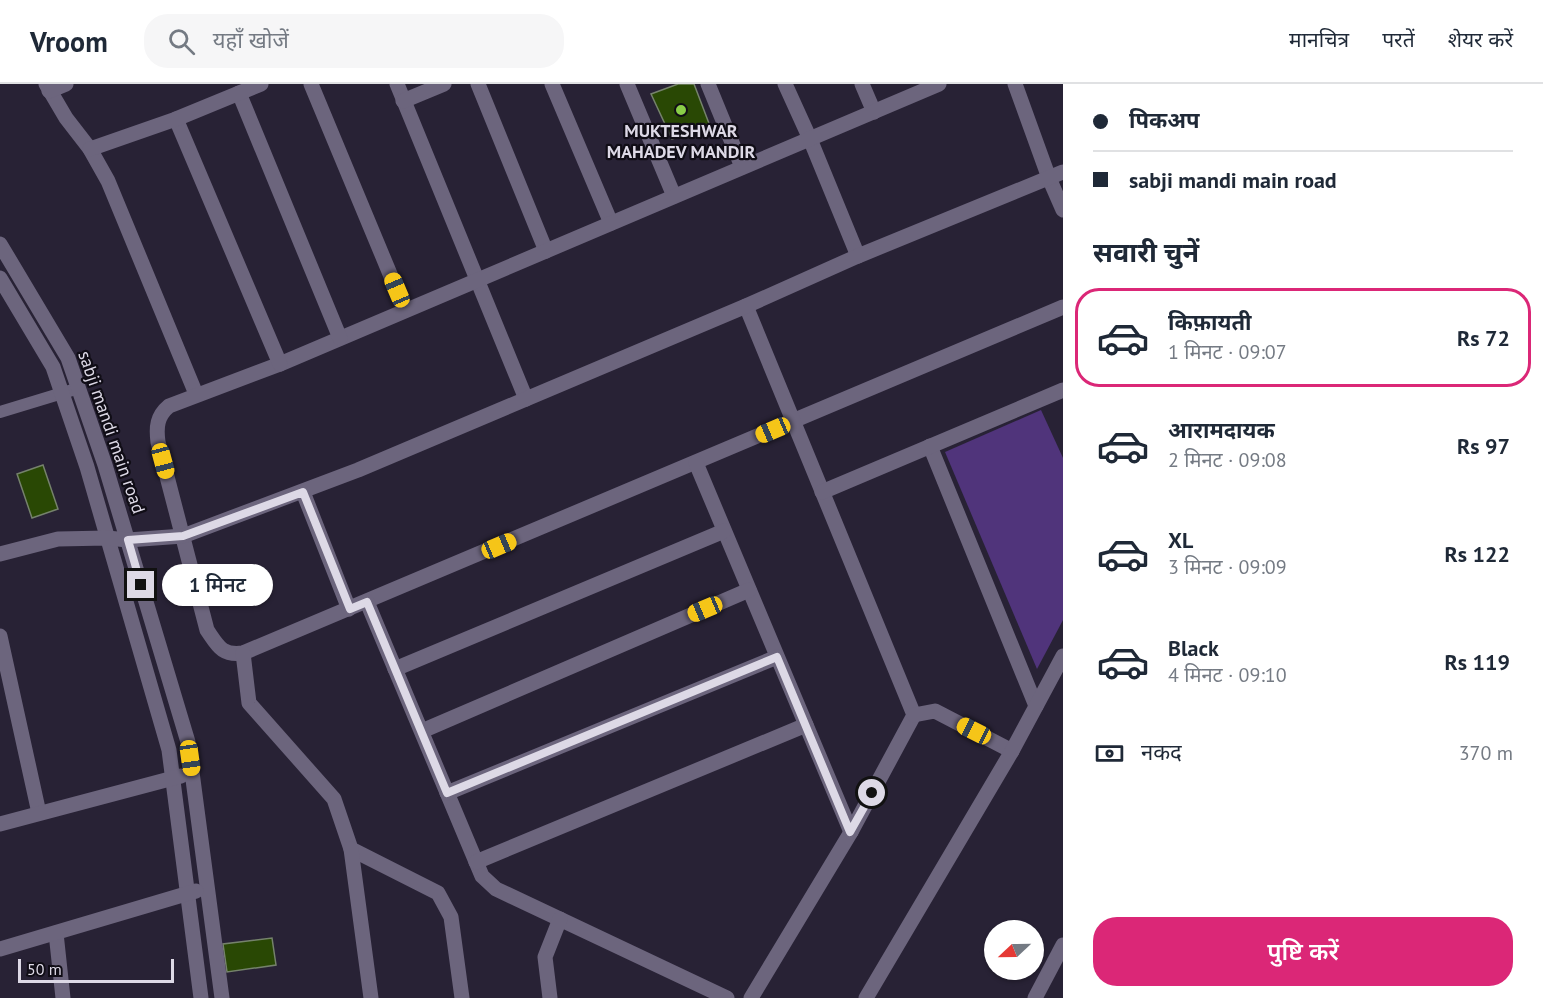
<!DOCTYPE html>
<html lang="hi">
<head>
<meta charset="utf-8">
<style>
	body { margin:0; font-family:"PT Sans","Noto Sans Devanagari",sans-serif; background:#f6f6f7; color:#1f2937; height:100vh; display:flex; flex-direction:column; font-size:22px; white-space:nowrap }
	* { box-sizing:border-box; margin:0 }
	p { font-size:20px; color:#747a83 }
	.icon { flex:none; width:33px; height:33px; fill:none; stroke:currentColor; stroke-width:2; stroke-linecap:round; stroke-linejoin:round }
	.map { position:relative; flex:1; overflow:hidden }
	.drawer { display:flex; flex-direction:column; background:#fff; width:480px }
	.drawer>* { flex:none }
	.hud { display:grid; align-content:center; height:132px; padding:0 30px; background:#fff }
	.needle { width:39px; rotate:248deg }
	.buttons { position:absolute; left:984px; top:836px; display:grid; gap:12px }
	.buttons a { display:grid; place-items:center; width:60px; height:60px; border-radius:50%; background:#fff; box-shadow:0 2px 4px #0004; font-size:30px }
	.scale { position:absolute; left:18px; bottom:15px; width:156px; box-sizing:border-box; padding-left:6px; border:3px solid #ddd9e6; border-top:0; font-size:16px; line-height:21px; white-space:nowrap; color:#ddd9e6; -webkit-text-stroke:4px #100d16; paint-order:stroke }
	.end { position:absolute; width:27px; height:27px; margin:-14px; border:8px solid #ddd9e6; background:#111; box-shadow:0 0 0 3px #111 }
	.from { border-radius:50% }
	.bubble { position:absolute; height:42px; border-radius:21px; background:#fff; box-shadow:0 2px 4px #0004; font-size:20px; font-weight:600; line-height:42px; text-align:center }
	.car { position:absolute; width:18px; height:36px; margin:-18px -9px; border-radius:8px; box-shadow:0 0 4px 2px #0007; background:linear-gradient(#f5c518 24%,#345 0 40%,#f5c518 0 76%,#345 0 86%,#f5c518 0) }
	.hud b { display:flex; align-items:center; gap:21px; height:57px; font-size:22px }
	.hud b+b { border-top:2px solid #e0e1e3 }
	.hud i { width:15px; height:15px; background:#1f2937 }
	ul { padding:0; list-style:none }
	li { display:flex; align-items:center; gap:18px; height:99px; margin:0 12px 9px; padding:0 18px; border:3px solid transparent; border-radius:24px }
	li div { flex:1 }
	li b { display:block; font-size:22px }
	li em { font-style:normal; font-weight:600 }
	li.on { border-color:#db2777 }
	li>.icon { width:54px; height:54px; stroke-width:1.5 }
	h2 { padding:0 30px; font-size:27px; line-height:72px }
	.pay { display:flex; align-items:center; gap:15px; height:66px; padding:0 30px; font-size:22px }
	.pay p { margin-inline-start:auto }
	.action { display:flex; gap:12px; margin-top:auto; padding:12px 30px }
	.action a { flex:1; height:69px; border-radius:24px; background:#db2777; color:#fff; font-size:24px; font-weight:600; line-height:69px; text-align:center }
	header { display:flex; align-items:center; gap:36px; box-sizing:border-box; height:84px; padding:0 30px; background:#fff; border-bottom:2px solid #e0e1e3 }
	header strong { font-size:28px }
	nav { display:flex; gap:33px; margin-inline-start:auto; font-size:21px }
	.search { width:420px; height:54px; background:#f6f6f7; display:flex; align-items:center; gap:15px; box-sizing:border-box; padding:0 21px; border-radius:24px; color:#747a83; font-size:22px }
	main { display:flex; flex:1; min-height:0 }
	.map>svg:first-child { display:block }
	.green { fill:#50347b }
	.building { fill:#294804; stroke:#75826c; stroke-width:1.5 }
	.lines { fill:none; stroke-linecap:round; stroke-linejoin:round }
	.service { stroke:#6c657d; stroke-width:12 }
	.minor { stroke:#6c657d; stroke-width:15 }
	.route { stroke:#ddd9e6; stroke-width:8 }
	.poi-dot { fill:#8ace48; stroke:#100d16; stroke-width:2 }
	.labels { text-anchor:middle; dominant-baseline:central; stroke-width:4.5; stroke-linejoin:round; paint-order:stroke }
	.poi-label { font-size:18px; font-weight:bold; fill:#ddd9e6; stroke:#100d16 }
	.street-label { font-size:18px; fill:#ddd9e6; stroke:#100d16 }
</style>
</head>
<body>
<header>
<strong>Vroom</strong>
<div class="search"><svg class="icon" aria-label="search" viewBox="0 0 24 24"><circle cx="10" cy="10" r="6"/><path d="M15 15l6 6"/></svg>यहाँ खोजें</div>
<nav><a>मानचित्र</a><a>परतें</a><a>शेयर करें</a></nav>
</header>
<main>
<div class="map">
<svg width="1063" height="914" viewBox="0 0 1063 914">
	<rect width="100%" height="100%" fill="#282235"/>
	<!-- green -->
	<polygon class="green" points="1041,326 1063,374 1063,536 1037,585 945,368"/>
	<!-- building -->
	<g class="building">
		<polygon points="678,0 694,0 710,42 672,55 651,10"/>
		<polygon points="43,381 58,425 32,434 17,390"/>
		<polygon points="272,854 276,881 227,888 223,860"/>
	</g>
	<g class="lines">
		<!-- service -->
		<polyline class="service" points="0,328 79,304"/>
		<!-- minor -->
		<g class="minor">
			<polyline points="46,0 66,34 90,65 108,97 196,310"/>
			<polyline points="311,0 405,226"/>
			<polyline points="397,0 526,315"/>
			<polyline points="478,0 546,167"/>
			<polyline points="552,0 611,139"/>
			<polyline points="627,0 674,112"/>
			<polyline points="708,0 742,83"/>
			<polyline points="785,0 810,55 858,172"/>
			<polyline points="862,0 874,28"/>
			<path d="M939,0L280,280L169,322C157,332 156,343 158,358L207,546C218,562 222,572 243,569L1063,223"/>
			<polyline points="1015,0 1049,94 1063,126"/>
			<polyline points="49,7 66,0"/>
			<polyline points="239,9 340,254"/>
			<polyline points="403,17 444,0"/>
			<polyline points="176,35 280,280"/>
			<polyline points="90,65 176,35 261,0"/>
			<polyline points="0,160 68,274 105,381 188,658 222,914"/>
			<polyline points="0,194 53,283 87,383 169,666 201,914"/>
			<polyline points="746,222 914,631 851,748 751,914"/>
			<polyline points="930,362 1036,622"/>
			<polyline points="696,379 851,748"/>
			<polyline points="303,408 349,525"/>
			<polyline points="822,408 1063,306"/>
			<polyline points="0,470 58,455 107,454 128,456 183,452 358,386 746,222 858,172 1063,88"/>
			<polyline points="367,518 482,792 496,805 727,914"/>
			<polyline points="0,552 39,729"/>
			<polyline points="243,569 249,619 334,715 351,765 438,809 451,833 462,914"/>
			<polyline points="395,585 724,447"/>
			<polyline points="914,631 935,627 1012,667"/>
			<polyline points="422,647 749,506"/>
			<polyline points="447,709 777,573"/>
			<polyline points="0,740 181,692"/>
			<polyline points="351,765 371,914"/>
			<polyline points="476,778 806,641"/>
			<polyline points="56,849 63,914"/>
			<polyline points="0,865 196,807"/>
			<polyline points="550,914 545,873 560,835"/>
			<polyline points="866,914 1012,667 1063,572"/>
			<polyline points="1035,914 1063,861"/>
		</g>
	</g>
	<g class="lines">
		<!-- route -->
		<polyline class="route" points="141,501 128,456 183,452 303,408 350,525 367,518 447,709 777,573 850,748 872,709"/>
	</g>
	<!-- markers -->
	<circle class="poi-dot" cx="681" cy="26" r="6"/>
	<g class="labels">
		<!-- poi labels -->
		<g class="poi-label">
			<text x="681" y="46">MUKTESHWAR<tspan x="681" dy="21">MAHADEV MANDIR</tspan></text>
		</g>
		<!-- street labels -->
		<g class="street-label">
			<text transform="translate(112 348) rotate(71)">sabji mandi main road</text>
		</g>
	</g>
</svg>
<div class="buttons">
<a><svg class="needle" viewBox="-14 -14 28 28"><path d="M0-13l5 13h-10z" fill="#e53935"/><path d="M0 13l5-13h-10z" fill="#747a83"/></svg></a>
</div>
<div class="scale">50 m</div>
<i class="end from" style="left:872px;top:709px"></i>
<i class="end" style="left:141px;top:501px"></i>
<div class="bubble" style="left:162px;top:480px;width:111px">1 मिनट</div>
<i class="car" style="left:397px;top:206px;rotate:337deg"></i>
<i class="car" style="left:773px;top:346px;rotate:247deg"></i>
<i class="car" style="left:163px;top:377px;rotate:165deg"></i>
<i class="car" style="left:499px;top:462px;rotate:67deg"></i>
<i class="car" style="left:705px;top:525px;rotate:247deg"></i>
<i class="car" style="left:974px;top:647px;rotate:297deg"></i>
<i class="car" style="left:190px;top:674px;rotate:172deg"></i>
</div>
<section class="drawer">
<div class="hud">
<b><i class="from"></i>पिकअप</b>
<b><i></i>sabji mandi main road</b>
</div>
<h2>सवारी चुनें</h2>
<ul>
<li class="on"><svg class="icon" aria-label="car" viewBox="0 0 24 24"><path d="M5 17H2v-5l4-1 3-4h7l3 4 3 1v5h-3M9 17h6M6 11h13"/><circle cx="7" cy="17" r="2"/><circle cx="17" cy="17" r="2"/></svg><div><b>किफ़ायती</b><p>1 मिनट · 09:07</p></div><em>Rs 72</em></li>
<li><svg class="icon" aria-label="car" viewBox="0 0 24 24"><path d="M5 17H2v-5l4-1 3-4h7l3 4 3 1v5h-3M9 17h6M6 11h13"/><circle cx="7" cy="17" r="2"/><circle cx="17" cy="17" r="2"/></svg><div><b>आरामदायक</b><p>2 मिनट · 09:08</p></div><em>Rs 97</em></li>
<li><svg class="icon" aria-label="car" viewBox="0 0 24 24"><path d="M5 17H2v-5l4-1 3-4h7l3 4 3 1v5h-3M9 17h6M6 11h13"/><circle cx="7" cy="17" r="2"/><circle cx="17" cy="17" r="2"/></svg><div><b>XL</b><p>3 मिनट · 09:09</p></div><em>Rs 122</em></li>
<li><svg class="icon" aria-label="car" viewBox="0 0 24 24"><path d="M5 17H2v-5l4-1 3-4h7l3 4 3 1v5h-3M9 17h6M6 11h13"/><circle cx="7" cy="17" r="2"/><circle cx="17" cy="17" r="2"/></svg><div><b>Black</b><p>4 मिनट · 09:10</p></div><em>Rs 119</em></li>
</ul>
<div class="pay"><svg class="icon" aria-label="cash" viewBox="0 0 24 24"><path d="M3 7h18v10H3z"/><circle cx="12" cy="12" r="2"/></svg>नकद<p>370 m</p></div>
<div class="action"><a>पुष्टि करें</a></div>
</section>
</main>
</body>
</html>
